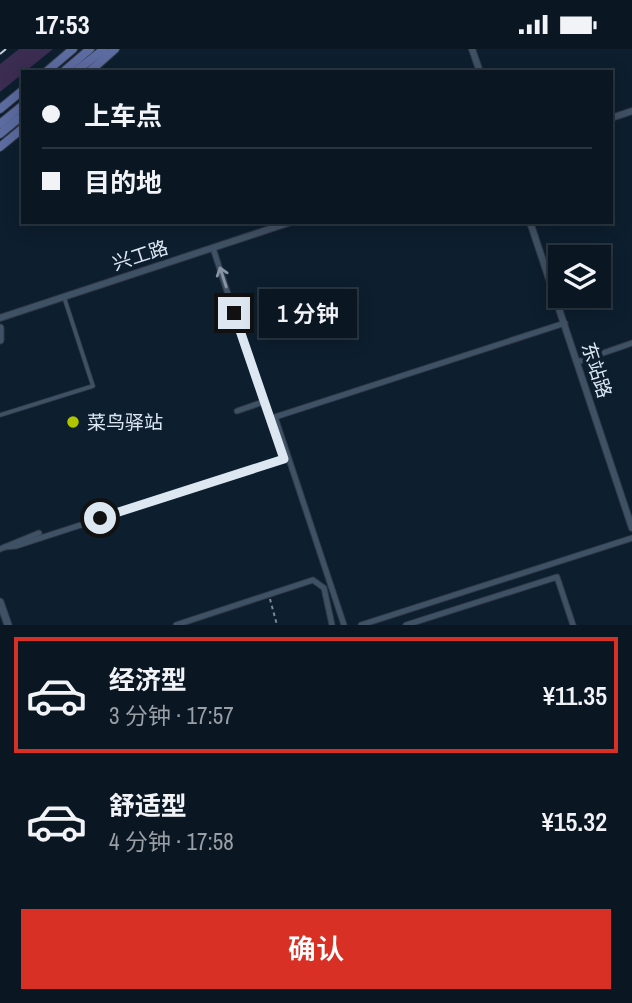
<!DOCTYPE html>
<html lang="zh">
<head>
<meta charset="utf-8">
<style>
	body { margin:0; font-family:"Archivo Narrow","Noto Sans SC",sans-serif; background:#131f2a; color:#f1f3f6; height:100vh; display:flex; flex-direction:column; font-size:26px; white-space:nowrap }
	* { box-sizing:border-box; margin:0 }
	p { font-size:23px; color:#999fa5 }
	.icon { flex:none; width:38px; height:38px; fill:none; stroke:currentColor; stroke-width:2; stroke-linecap:round; stroke-linejoin:round }
	.map { position:relative; height:576px; overflow:hidden }
	.details { display:flex; flex-direction:column; background:#0a1622; flex:1 }
	.details>* { flex:none }
	.hud { position:absolute; left:21px; top:21px; width:592px; height:154px; border-radius:0px; box-shadow:0 4px 18px #0003,0 0 0 2px #2a3540; display:grid; align-content:center; height:154px; padding:0 21px; background:#0a1622 }
	.controls { position:absolute; left:548px; top:196px; display:grid; gap:14px }
	.controls a { display:grid; place-items:center; width:63px; height:63px; border-radius:0px; background:#0a1622; box-shadow:0 4px 18px #0003,0 0 0 2px #2a3540; font-size:35px }
	.end { position:absolute; width:32px; height:32px; margin:-16px; border:9px solid #dce7f2; background:#111; box-shadow:0 0 0 4px #111 }
	.from { border-radius:50% }
	.bubble { position:absolute; height:49px; border-radius:0px; background:#0a1622; box-shadow:0 4px 18px #0003,0 0 0 2px #2a3540; font-size:23px; font-weight:600; line-height:49px; text-align:center }
	.hud b { display:flex; align-items:center; gap:24px; height:66px; font-size:26px }
	.hud b+b { border-top:2px solid #2a3540 }
	.hud i { width:18px; height:18px; background:#f1f3f6 }
	ul { padding:12px 0 0; list-style:none }
	li { display:flex; align-items:center; gap:21px; height:116px; margin:0 14px 10px; padding:0 7px; border:4px solid transparent; border-radius:0px }
	li div { flex:1 }
	li b { display:block; font-size:26px }
	li em { font-style:normal; font-weight:600 }
	li.current { border-color:#d93025 }
	li>.icon { width:63px; height:63px; stroke-width:1.5 }
	.button { display:flex; gap:14px; margin-top:auto; padding:14px 21px }
	.button a { flex:1; height:80px; border-radius:0px; background:#d93025; color:#fff; font-size:28px; font-weight:600; line-height:80px; text-align:center }
	.status { display:flex; justify-content:space-between; align-items:center; height:49px; padding:0 35px; background:#0a1622; direction:ltr }
	.status svg { height:19px; fill:currentColor }
	.map>svg:first-child { display:block }
	.green { fill:#3b2c51 }
	.lines { fill:none; stroke-linecap:round; stroke-linejoin:round }
	.pedestrian-casing { stroke:#303846; stroke-width:5 }
	.minor-casing { stroke:#303846; stroke-width:7 }
	.tertiary-casing { stroke:#303846; stroke-width:8 }
	.secondary-casing { stroke:#303846; stroke-width:9 }
	.primary-casing { stroke:#303846; stroke-width:10 }
	.path { stroke:#7b8996; stroke-width:2; stroke-dasharray:3.5 3.5; stroke-linecap:butt }
	.pedestrian { stroke:#3f5164; stroke-width:3.5 }
	.minor { stroke:#3f5164; stroke-width:5 }
	.tertiary { stroke:#3f5164; stroke-width:6 }
	.secondary { stroke:#3f5164; stroke-width:7 }
	.primary { stroke:#5c6ba0; stroke-width:8 }
	.rail { stroke:#c3ceda; stroke-width:2; stroke-dasharray:12 12; stroke-linecap:butt }
	.oneway { stroke:#8694a4 }
	.route { stroke:#dce7f2; stroke-width:9 }
	.poi-dot { fill:#b0c500; stroke:#0d1e2e; stroke-width:2.5 }
	.labels { text-anchor:middle; dominant-baseline:central; stroke-width:7; stroke-linejoin:round; paint-order:stroke }
	.street-label { font-size:19px; fill:#dce7f2; stroke:#0d1e2e }
	.poi-label { font-size:19px; fill:#dce7f2; stroke:#0d1e2e; text-anchor:start }
</style>
</head>
<body>
<div class="status"><b>17:53</b><svg viewBox="0 0 49 12"><path d="M0 12V9h3v3zM5 12V6h3v6zM10 12V3h3v9zM15 12V0h3v12zM26 1h20v11H26zM47 4h2v5h-2z"/></svg></div>
<div class="map">
<svg width="632" height="576" viewBox="0 0 632 576">
	<rect width="100%" height="100%" fill="#0d1e2e"/>
	<!-- green -->
	<polygon class="green" points="19,0 53,0 0,43 0,15"/>
	<g class="lines">
		<defs>
			<polyline id="pedestrian" points="0,366 93,337 64,248"/>
			<g id="minor">
				<polyline points="577,313 632,294"/>
				<polyline points="237,362 263,353"/>
				<polyline points="5,498 16,497 284,410 263,353 213,199"/>
				<polyline points="0,500 39,484"/>
				<polyline points="176,576 313,531 324,539 332,576"/>
				<polyline points="344,576 275,368 565,274"/>
				<polyline points="361,576 632,489"/>
				<polyline points="406,576 557,528 573,576"/>
			</g>
			<g id="tertiary">
				<polyline points="472,0 480,23"/>
				<polyline points="611,69 632,62"/>
				<polyline points="530,173 632,479"/>
				<polyline points="0,269 291,173"/>
			</g>
			<g id="secondary">
				<polyline points="0,279 0,291"/>
				<polyline points="0,553 8,576"/>
			</g>
			<g id="primary">
				<polyline points="46,23 73,0"/>
				<polyline points="63,23 90,0"/>
				<polyline points="75,23 104,0"/>
				<polyline points="89,23 115,0"/>
				<polyline points="0,60 23,41"/>
				<polyline points="0,75 23,56"/>
				<polyline points="0,85 23,66"/>
				<polyline points="0,98 23,79"/>
			</g>
		</defs>
		<!-- pedestrian casing -->
		<use href="#pedestrian" class="pedestrian-casing"/>
		<!-- minor casing -->
		<use href="#minor" class="minor-casing"/>
		<!-- tertiary casing -->
		<use href="#tertiary" class="tertiary-casing"/>
		<!-- secondary casing -->
		<use href="#secondary" class="secondary-casing"/>
		<!-- primary casing -->
		<use href="#primary" class="primary-casing"/>
		<!-- path -->
		<polyline class="path" points="270,550 277,576"/>
		<!-- pedestrian -->
		<use href="#pedestrian" class="pedestrian"/>
		<!-- minor -->
		<use href="#minor" class="minor"/>
		<!-- tertiary -->
		<use href="#tertiary" class="tertiary"/>
		<!-- secondary -->
		<use href="#secondary" class="secondary"/>
		<!-- primary -->
		<use href="#primary" class="primary"/>
		<!-- rail -->
		<polyline class="rail" points="0,5 6,0"/>
	</g>
	<!-- one-way arrows -->
	<defs><path id="oneway-shaft" d="M-6 0H5M1.5-3L5.5 0L1.5 3" fill="none" stroke-width="1.6" stroke-linecap="round" stroke-linejoin="round" transform="scale(1.75)"/></defs>
	<use class="oneway" href="#oneway-shaft" transform="translate(223 228) rotate(-108)"/>
	<g class="lines">
		<!-- route -->
		<polyline class="route" points="100,469 284,410 234,264"/>
	</g>
	<!-- markers -->
	<circle class="poi-dot" cx="73" cy="373" r="7"/>
	<g class="labels">
		<!-- street labels -->
		<g class="street-label">
			<text transform="translate(140 206) rotate(-18)">兴工路</text>
			<text transform="translate(597 321) rotate(72)">东站路</text>
		</g>
		<!-- poi labels -->
		<g class="poi-label">
			<text x="87" y="373">菜鸟驿站</text>
		</g>
	</g>
</svg>
<div class="controls">
<a><svg class="icon" aria-label="layers" viewBox="0 0 24 24"><path d="M12 4l9 5-9 5-9-5zM3 14l9 5 9-5"/></svg></a>
</div>
<i class="end from" style="left:100px;top:469px"></i>
<i class="end" style="left:234px;top:264px"></i>
<div class="bubble" style="left:259px;top:240px;width:98px">1 分钟</div>
<div class="hud">
<b><i class="from"></i>上车点</b>
<b><i></i>目的地</b>
</div>
</div>
<section class="details">
<ul>
<li class="current"><svg class="icon" aria-label="car" viewBox="0 0 24 24"><path d="M5 17H2v-5l4-1 3-4h7l3 4 3 1v5h-3M9 17h6M6 11h13"/><circle cx="7" cy="17" r="2"/><circle cx="17" cy="17" r="2"/></svg><div><b>经济型</b><p>3 分钟 · 17:57</p></div><em>¥11.35</em></li>
<li><svg class="icon" aria-label="car" viewBox="0 0 24 24"><path d="M5 17H2v-5l4-1 3-4h7l3 4 3 1v5h-3M9 17h6M6 11h13"/><circle cx="7" cy="17" r="2"/><circle cx="17" cy="17" r="2"/></svg><div><b>舒适型</b><p>4 分钟 · 17:58</p></div><em>¥15.32</em></li>
</ul>
<div class="button"><a>确认</a></div>
</section>
</body>
</html>
